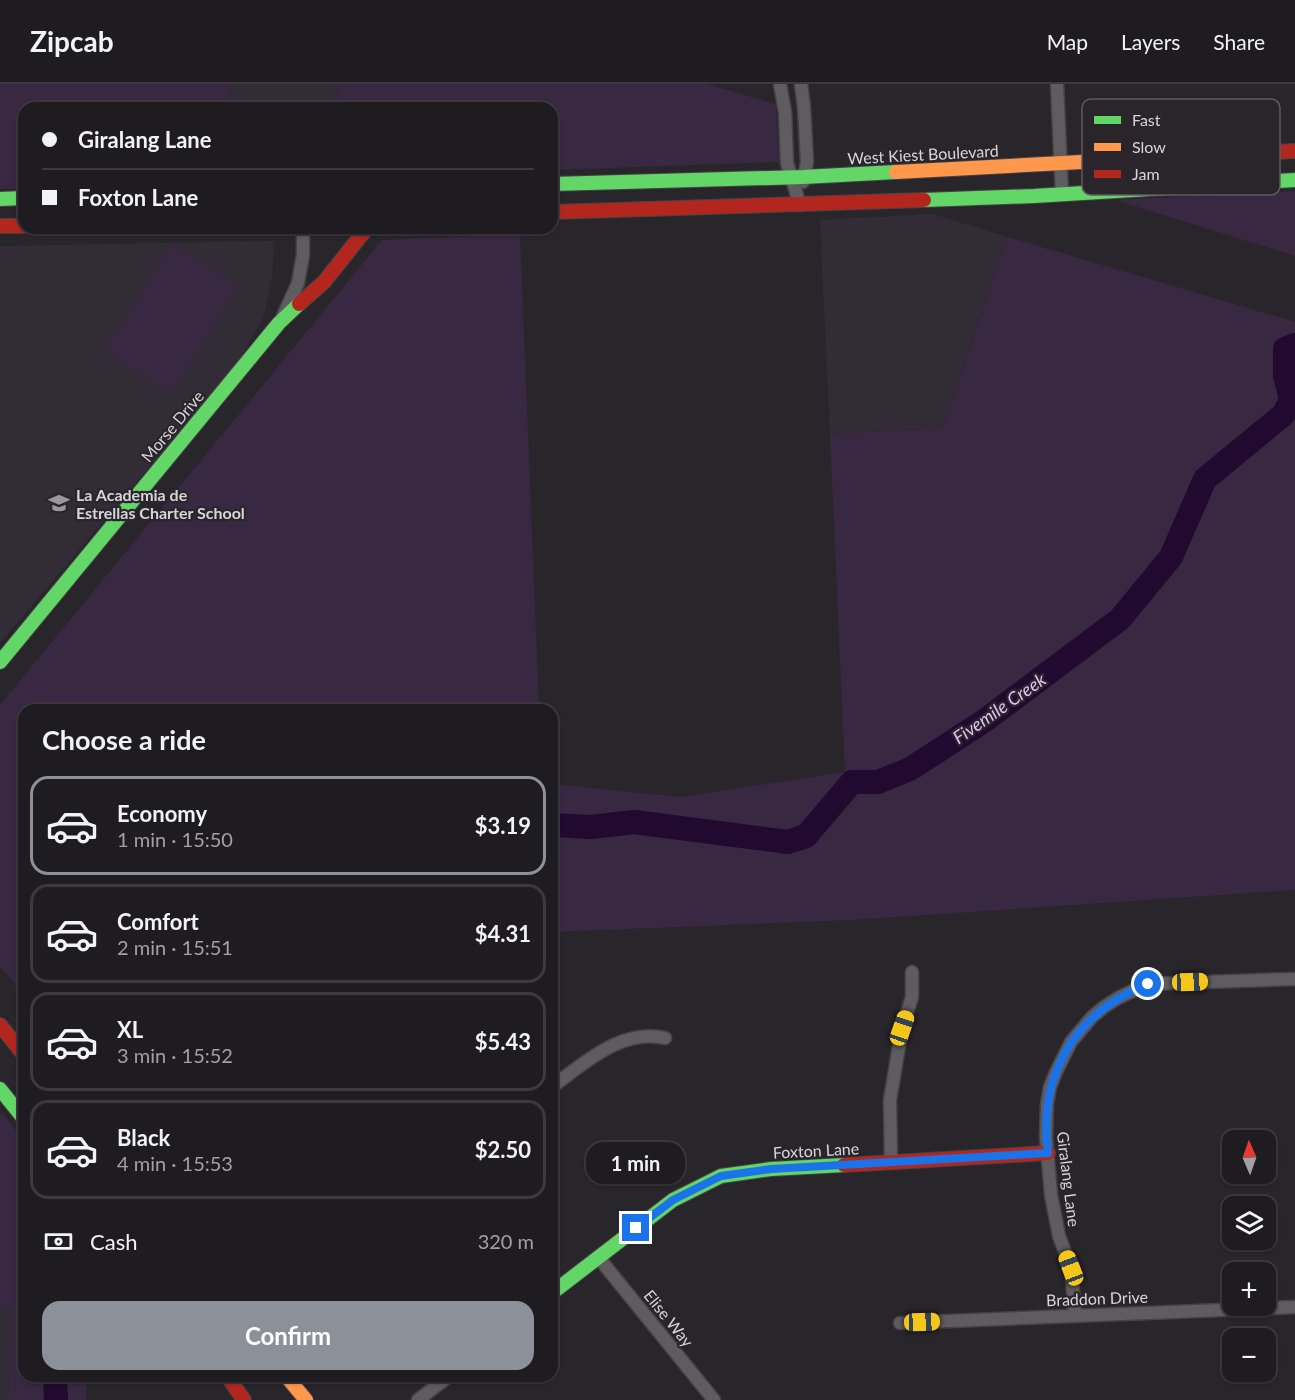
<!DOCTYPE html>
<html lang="en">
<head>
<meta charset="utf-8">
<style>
	body { margin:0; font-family:Lato,sans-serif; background:#262529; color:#f1f3f6; height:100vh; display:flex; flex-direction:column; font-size:22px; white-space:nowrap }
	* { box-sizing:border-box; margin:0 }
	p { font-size:20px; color:#a1a1a5 }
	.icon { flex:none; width:33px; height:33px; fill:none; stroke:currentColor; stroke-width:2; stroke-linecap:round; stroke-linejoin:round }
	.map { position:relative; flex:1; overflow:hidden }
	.panel { position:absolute; left:18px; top:620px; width:540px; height:678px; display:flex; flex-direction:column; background:#1e1c20; border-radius:18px; box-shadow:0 2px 4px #0004,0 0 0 2px #3c3a3e }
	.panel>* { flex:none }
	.banner { position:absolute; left:18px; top:18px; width:540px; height:132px; border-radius:18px; box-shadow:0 2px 4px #0004,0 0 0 2px #3c3a3e; display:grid; align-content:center; height:132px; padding:0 24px; background:#1e1c20 }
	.needle { width:39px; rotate:358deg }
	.buttons { position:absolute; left:1222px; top:1046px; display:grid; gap:12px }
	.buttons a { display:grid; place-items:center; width:54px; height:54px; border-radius:12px; background:#1e1c20; box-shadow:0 2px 4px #0004,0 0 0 2px #3c3a3e; font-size:30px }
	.end { position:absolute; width:27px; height:27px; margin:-14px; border:8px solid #1a73e8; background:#fff; box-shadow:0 0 0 3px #fff }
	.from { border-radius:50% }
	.bubble { position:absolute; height:42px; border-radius:18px; background:#1e1c20; box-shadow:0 2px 4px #0004,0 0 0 2px #3c3a3e; font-size:20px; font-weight:700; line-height:42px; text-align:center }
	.car { position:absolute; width:18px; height:36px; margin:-18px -9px; border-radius:8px; box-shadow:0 0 4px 2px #0007; background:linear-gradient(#f5c518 24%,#345 0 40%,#f5c518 0 76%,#345 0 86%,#f5c518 0) }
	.banner b { display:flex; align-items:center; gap:21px; height:57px; font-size:22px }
	.banner b+b { border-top:2px solid #3c3a3e }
	.banner i { width:15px; height:15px; background:#f1f3f6 }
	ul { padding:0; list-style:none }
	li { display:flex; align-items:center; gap:18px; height:99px; margin:0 12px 9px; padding:0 12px; border:3px solid #3c3a3e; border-radius:18px }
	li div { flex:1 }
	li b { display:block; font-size:22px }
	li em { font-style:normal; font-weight:700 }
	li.current { border-color:#8c9099 }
	li>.icon { width:54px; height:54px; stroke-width:1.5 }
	h2 { padding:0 24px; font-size:27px; line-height:72px }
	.pay { display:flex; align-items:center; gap:15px; height:66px; padding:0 24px; font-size:22px }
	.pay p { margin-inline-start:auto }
	.action { display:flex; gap:12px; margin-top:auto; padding:12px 24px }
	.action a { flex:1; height:69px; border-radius:18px; background:#8c9099; color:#fff; font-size:24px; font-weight:700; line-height:69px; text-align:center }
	header { display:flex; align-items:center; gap:36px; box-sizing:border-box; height:84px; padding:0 30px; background:#1e1c20; border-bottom:2px solid #3c3a3e }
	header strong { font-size:28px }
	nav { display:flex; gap:33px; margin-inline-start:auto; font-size:21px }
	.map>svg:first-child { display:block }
	.built { fill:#322c37 }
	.green { fill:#382841 }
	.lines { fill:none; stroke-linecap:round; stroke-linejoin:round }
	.river { stroke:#22092f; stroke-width:24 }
	.street-casing { stroke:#454347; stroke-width:15 }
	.fast-casing { stroke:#454347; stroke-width:16 }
	.slow-casing { stroke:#454347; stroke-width:16 }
	.jam-casing { stroke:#454347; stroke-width:16 }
	.street { stroke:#5e5c5f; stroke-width:12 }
	.fast { stroke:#63d668; stroke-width:14 }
	.slow { stroke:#ff974d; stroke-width:14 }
	.jam { stroke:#b3261e; stroke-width:14 }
	.route { stroke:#1a73e8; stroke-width:8 }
	.labels { text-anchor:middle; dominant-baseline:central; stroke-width:4.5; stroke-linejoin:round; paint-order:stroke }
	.street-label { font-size:16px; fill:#d8d5da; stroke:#29252b }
	.poi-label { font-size:16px; font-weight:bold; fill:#d8d5da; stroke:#29252b; text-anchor:start }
	.water-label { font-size:18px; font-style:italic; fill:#e2bef9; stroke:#29252b }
	.key { fill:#29252b; stroke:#5e5a60; stroke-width:1.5 }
	.key-label { font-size:16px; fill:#d8d5da }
</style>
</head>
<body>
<header>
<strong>Zipcab</strong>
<nav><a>Map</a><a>Layers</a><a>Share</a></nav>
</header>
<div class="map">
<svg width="1295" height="1316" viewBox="0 0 1295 1316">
	<rect width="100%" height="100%" fill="#28262a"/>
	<!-- built -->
	<g class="built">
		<polygon points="230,0 337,0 338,24 231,24"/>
		<polygon points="932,130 1008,153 943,344 830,350 820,136"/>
		<polygon points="274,157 272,192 264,232 237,280 0,559 0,162"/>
		<polygon points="0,1116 24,1292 65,1316 0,1316"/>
	</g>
	<!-- green -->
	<g class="green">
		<polygon points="0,0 230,0 231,24 24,24 24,104 0,105"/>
		<polygon points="337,0 707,0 776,20 779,78 552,86 552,24 338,24"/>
		<polygon points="1295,107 1295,172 1115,116"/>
		<polygon points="520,150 539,625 24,626 24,911 0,882 0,621 382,156"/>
		<polygon points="1008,153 1295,238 1295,806 851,836 552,848 552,700 681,713 845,688 830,350 943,344"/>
		<polygon points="173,161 238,203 170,309 105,267"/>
		<polygon points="3,1029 24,1058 24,1292 87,1292 86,1316 9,1316 12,1223 0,1223 0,1030"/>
	</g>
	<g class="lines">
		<!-- river -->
		<g class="river">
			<polyline points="552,741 591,743 634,738 788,758 806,752 852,698 878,698 910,685 984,637 1120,535 1171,473 1205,395 1284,330 1291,315 1285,292 1285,265 1295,261"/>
			<polyline points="55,1292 56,1316"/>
		</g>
		<defs>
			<g id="street">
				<polyline points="780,0 785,28 787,79 800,121"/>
				<polyline points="801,0 804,23 807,78 803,98"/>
				<polyline points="1057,0 1062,110"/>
				<polyline points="283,232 298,199 303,171 303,144"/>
				<path d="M552,1003C584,979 622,944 665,954"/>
				<polyline points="891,1078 890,1016 902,944 912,913 912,888"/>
				<polyline points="598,1173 714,1316"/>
				<polyline points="1075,1232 1071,1184 1059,1152 1051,1111 1046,1053 1047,1020 1050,1003 1056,988 1071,958 1092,933 1104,923 1118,914 1147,900 1295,895"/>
				<polyline points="900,1239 1295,1223"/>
				<polyline points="418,1316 449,1292"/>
			</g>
			<g id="fast">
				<polyline points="552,100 803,93 896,88"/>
				<polyline points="0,115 24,114"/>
				<polyline points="924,116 1034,112 1295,96"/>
				<polyline points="0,578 279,239 299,220"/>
				<polyline points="0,1005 24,1035"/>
				<polyline points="552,1209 673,1116 721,1092 771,1085 844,1081"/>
			</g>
			<g id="slow">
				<polyline points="896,88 1156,74"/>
				<polyline points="286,1292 306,1316"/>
			</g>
			<g id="jam">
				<polyline points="1156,74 1295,67"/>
				<polyline points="552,128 924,116"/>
				<polyline points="0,142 24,142"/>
				<polyline points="299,220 324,198 367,144"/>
				<polyline points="0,941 24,971"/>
				<polyline points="844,1081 1048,1069"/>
				<polyline points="227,1292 244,1316"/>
			</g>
		</defs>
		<!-- street casing -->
		<use href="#street" class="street-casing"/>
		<!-- fast casing -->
		<use href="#fast" class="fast-casing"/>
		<!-- slow casing -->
		<use href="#slow" class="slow-casing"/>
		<!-- jam casing -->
		<use href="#jam" class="jam-casing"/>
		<!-- street -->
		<use href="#street" class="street"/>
		<!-- fast -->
		<use href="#fast" class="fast"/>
		<!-- slow -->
		<use href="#slow" class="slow"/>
		<!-- jam -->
		<use href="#jam" class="jam"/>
	</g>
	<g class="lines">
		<!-- route -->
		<path class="route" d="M636,1144L673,1116L721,1092L771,1085L1048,1069C1038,991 1074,929 1148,900"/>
	</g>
	<!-- icons -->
	<defs>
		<symbol id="school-bare" viewBox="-9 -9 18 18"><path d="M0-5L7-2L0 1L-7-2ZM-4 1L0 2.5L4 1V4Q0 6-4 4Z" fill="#9a989c" stroke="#29252b" stroke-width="2.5" paint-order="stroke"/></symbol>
	</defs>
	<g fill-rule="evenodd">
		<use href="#school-bare" x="44" y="404" width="30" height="30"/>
	</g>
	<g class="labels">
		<!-- street labels -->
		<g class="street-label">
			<text transform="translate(923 70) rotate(-3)">West Kiest Boulevard</text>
			<text transform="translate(172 342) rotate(-50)">Morse Drive</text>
			<text transform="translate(816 1066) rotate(-3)">Foxton Lane</text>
			<text transform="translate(1069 1095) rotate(83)">Giralang Lane</text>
			<text transform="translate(1097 1214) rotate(-2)">Braddon Drive</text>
			<text transform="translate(669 1234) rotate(51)">Elise Way</text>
		</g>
		<!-- poi labels -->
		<g class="poi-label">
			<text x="76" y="410">La Academia de<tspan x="76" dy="18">Estrellas Charter School</tspan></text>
		</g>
		<!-- water labels -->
		<g class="water-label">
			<text transform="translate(999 624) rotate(-35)">Fivemile Creek</text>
		</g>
	</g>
	<!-- legend -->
	<rect x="1082" y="15" width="198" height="96" rx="9" class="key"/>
	<rect x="1094" y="32" width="27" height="8" fill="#63d668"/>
	<rect x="1094" y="59" width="27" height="8" fill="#ff974d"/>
	<rect x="1094" y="86" width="27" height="8" fill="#b3261e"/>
	<g class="key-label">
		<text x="1132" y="42">Fast</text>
		<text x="1132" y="69">Slow</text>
		<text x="1132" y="96">Jam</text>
	</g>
</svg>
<div class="buttons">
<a><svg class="needle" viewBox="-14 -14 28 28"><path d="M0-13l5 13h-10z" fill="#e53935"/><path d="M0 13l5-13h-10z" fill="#a1a1a5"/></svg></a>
<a><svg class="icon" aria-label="layers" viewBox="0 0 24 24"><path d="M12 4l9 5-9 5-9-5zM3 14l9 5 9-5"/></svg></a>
<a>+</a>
<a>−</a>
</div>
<i class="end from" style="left:1148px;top:900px"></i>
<i class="end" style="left:636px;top:1144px"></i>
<div class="bubble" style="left:586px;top:1058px;width:99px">1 min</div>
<i class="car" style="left:1190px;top:898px;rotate:88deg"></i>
<i class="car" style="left:902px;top:944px;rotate:19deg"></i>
<i class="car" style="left:1071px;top:1184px;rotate:339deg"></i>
<i class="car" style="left:922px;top:1238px;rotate:88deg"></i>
<div class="banner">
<b><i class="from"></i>Giralang Lane</b>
<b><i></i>Foxton Lane</b>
</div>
<section class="panel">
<h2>Choose a ride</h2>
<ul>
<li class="current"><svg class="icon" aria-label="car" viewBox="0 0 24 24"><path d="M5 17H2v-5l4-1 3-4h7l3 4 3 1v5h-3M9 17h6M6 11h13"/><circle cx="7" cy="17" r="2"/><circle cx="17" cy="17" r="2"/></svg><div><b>Economy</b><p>1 min · 15:50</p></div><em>$3.19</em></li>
<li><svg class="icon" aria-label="car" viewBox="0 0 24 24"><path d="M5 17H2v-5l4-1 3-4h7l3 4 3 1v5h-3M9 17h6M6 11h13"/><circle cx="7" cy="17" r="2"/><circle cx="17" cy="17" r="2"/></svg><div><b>Comfort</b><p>2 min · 15:51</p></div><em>$4.31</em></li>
<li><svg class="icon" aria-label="car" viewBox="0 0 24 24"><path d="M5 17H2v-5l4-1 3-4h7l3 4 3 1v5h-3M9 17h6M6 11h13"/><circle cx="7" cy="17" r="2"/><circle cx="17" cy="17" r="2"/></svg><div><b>XL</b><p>3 min · 15:52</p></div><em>$5.43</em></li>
<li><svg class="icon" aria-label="car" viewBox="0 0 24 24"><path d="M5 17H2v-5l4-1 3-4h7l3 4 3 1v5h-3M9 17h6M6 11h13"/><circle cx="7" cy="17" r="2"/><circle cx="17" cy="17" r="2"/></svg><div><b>Black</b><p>4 min · 15:53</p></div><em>$2.50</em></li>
</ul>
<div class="pay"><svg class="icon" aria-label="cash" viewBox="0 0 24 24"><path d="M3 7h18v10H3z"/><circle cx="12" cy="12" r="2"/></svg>Cash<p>320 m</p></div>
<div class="action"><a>Confirm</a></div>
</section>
</div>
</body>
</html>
